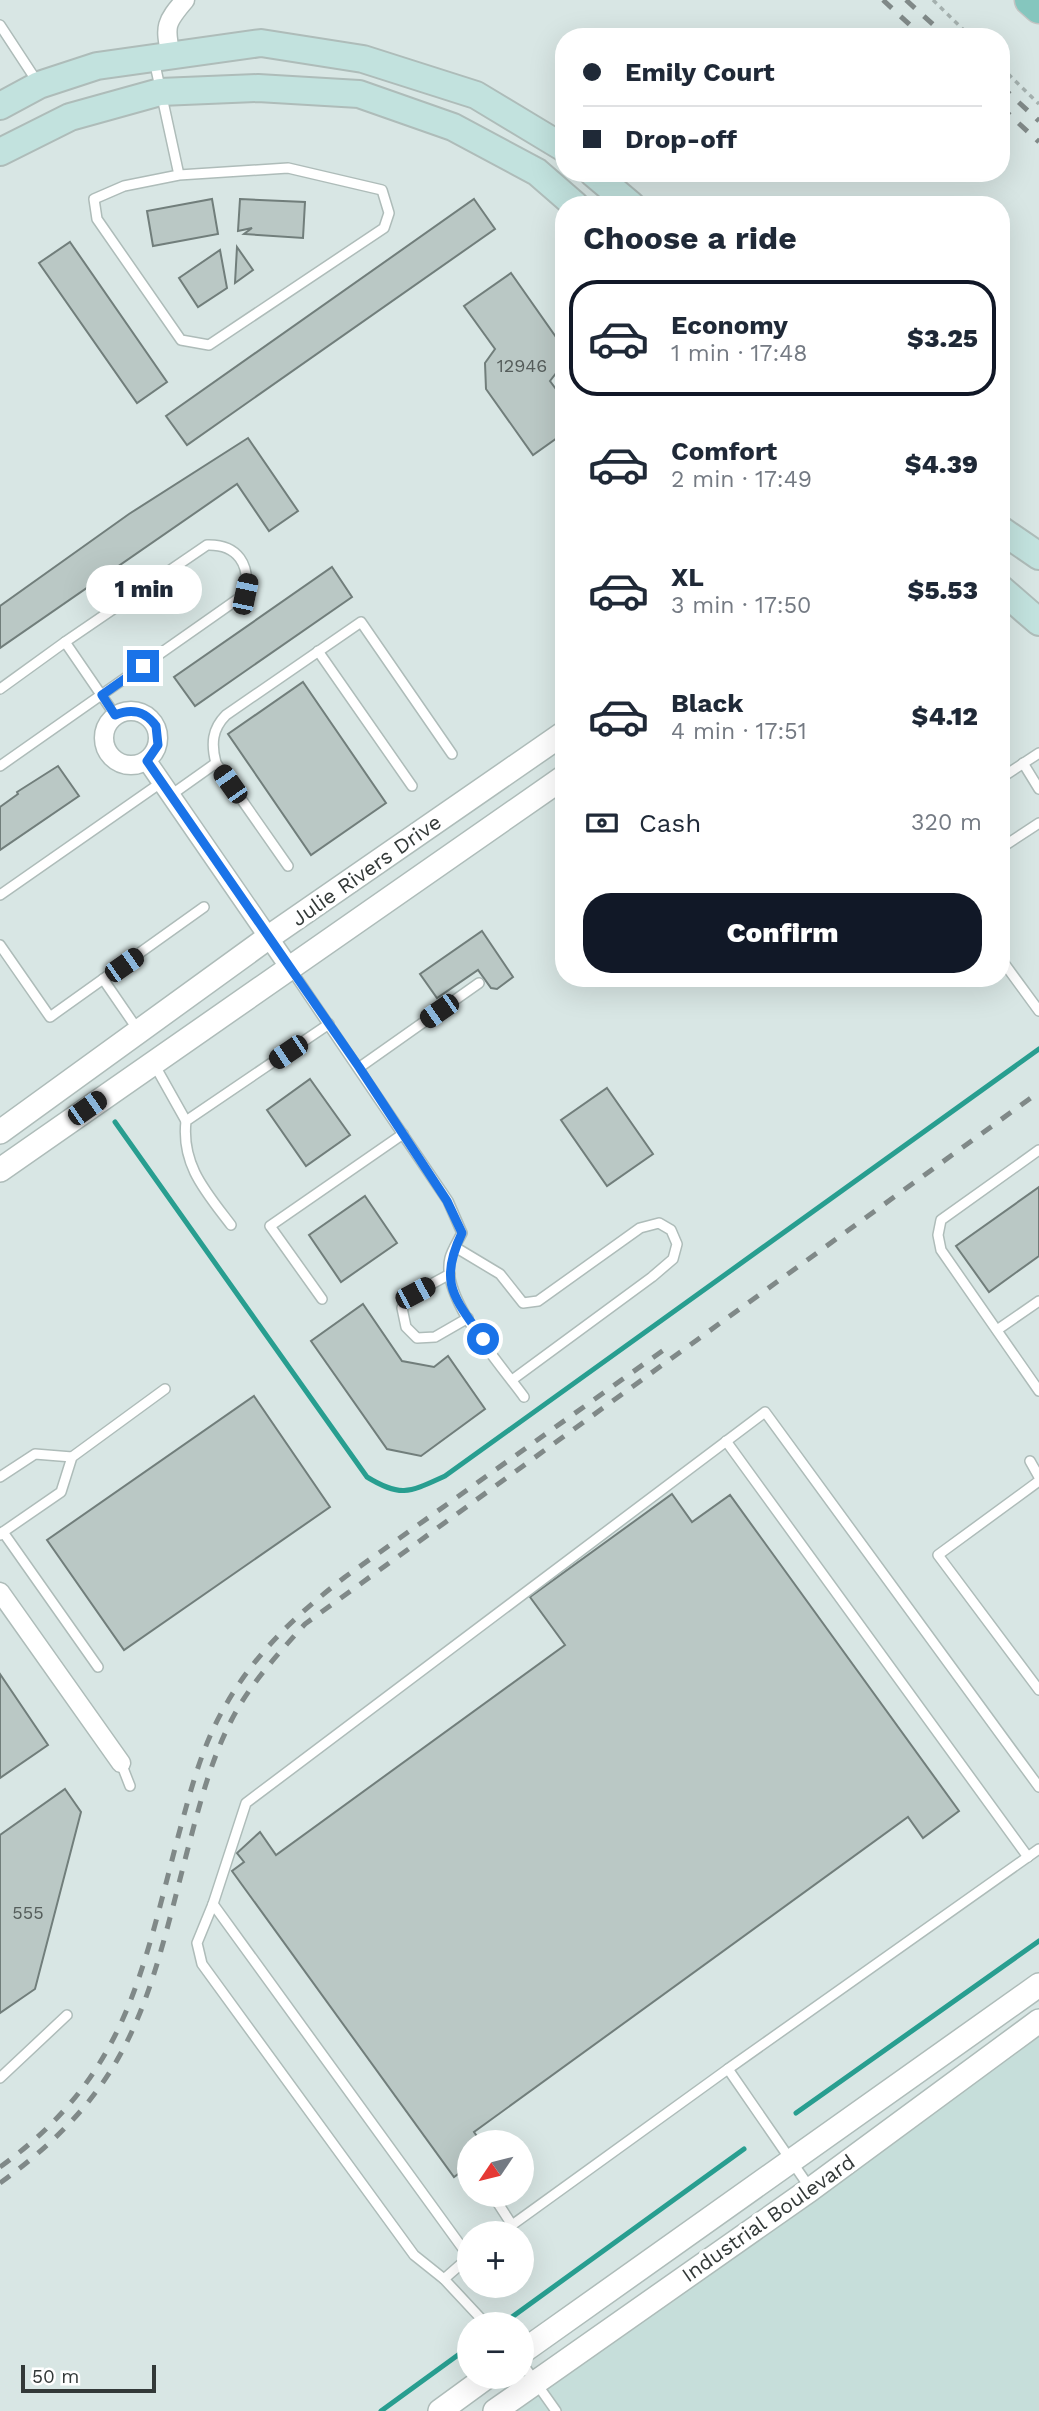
<!DOCTYPE html>
<html lang="en">
<head>
<meta charset="utf-8">
<style>
	body { margin:0; font-family:"Work Sans",sans-serif; background:#f2f2f3; color:#1f2937; height:100vh; display:flex; flex-direction:column; font-size:26px; white-space:nowrap }
	* { box-sizing:border-box; margin:0 }
	p { font-size:23px; color:#747a83 }
	.icon { flex:none; width:38px; height:38px; fill:none; stroke:currentColor; stroke-width:2; stroke-linecap:round; stroke-linejoin:round }
	.map { position:relative; flex:1; overflow:hidden }
	.details { position:absolute; left:555px; top:196px; width:455px; height:791px; display:flex; flex-direction:column; background:#fff; border-radius:28px; box-shadow:0 7px 28px #0002 }
	.details>* { flex:none }
	.guide { position:absolute; left:555px; top:28px; width:455px; height:154px; border-radius:28px; box-shadow:0 7px 28px #0002; display:grid; align-content:center; height:154px; padding:0 28px; background:#fff }
	.needle { width:46px; rotate:235deg }
	.controls { position:absolute; left:457px; top:2130px; display:grid; gap:14px }
	.controls a { display:grid; place-items:center; width:77px; height:77px; border-radius:50%; background:#fff; box-shadow:0 7px 28px #0002; font-size:35px }
	.scale { position:absolute; left:21px; bottom:18px; width:135px; box-sizing:border-box; padding-left:7px; border:4px solid #333938; border-top:0; font-size:19px; line-height:24px; white-space:nowrap; color:#333938; -webkit-text-stroke:5px #fff; paint-order:stroke }
	.end { position:absolute; width:32px; height:32px; margin:-16px; border:9px solid #1a73e8; background:#fff; box-shadow:0 0 0 4px #fff }
	.from { border-radius:50% }
	.bubble { position:absolute; height:49px; border-radius:24px; background:#fff; box-shadow:0 7px 28px #0002; font-size:23px; font-weight:800; line-height:49px; text-align:center }
	.car { position:absolute; width:21px; height:42px; margin:-21px -10px; border-radius:9px; box-shadow:0 0 5px 2px #0007; background:linear-gradient(#222 24%,#8ab4d8 0 40%,#222 0 76%,#8ab4d8 0 86%,#222 0) }
	.guide b { display:flex; align-items:center; gap:24px; height:66px; font-size:26px }
	.guide b+b { border-top:2px solid #e0e1e3 }
	.guide i { width:18px; height:18px; background:#1f2937 }
	ul { padding:0; list-style:none }
	li { display:flex; align-items:center; gap:21px; height:116px; margin:0 14px 10px; padding:0 14px; border:4px solid transparent; border-radius:28px }
	li div { flex:1 }
	li b { display:block; font-size:26px }
	li em { font-style:normal; font-weight:800 }
	li.on { border-color:#111827 }
	li>.icon { width:63px; height:63px; stroke-width:1.5 }
	h2 { padding:0 28px; font-size:32px; line-height:84px }
	.pay { display:flex; align-items:center; gap:18px; height:77px; padding:0 28px; font-size:26px }
	.pay p { margin-inline-start:auto }
	.action { display:flex; gap:14px; margin-top:auto; padding:14px 28px }
	.action a { flex:1; height:80px; border-radius:28px; background:#111827; color:#fff; font-size:28px; font-weight:800; line-height:80px; text-align:center }
	.map>svg:first-child { display:block }
	.built { fill:#c6deda }
	.lines { fill:none; stroke-linecap:round; stroke-linejoin:round }
	.stream { stroke:#289e90; stroke-width:5 }
	.building { fill:#bac8c5; stroke:#717e7b; stroke-width:2 }
	.service-casing { stroke:#aebcb9; stroke-width:12 }
	.minor-casing { stroke:#aebcb9; stroke-width:21 }
	.tertiary-casing { stroke:#aebcb9; stroke-width:26 }
	.secondary-casing { stroke:#aebcb9; stroke-width:30 }
	.primary-casing { stroke:#c2c4c3; stroke-width:33 }
	.path { stroke:#a4b0ae; stroke-width:3.5; stroke-dasharray:5 5; stroke-linecap:butt }
	.service { stroke:#fff; stroke-width:9 }
	.minor { stroke:#fff; stroke-width:18 }
	.tertiary { stroke:#fff; stroke-width:23 }
	.secondary { stroke:#c2e2de; stroke-width:26 }
	.primary { stroke:#85c6be; stroke-width:30 }
	.rail { stroke:#808988; stroke-width:5; stroke-dasharray:12 12; stroke-linecap:butt }
	.route { stroke:#1a73e8; stroke-width:9 }
	.labels { text-anchor:middle; dominant-baseline:central; stroke-width:7; stroke-linejoin:round; paint-order:stroke }
	.number-label { font-size:18px; fill:#555d5b }
	.street-label { font-size:21px; fill:#333938; stroke:#fff }
</style>
</head>
<body>
<div class="map">
<svg width="1039" height="2411" viewBox="0 0 1039 2411">
	<rect width="100%" height="100%" fill="#d8e6e4"/>
	<!-- built -->
	<polygon class="built" points="1039,2029 1039,2411 515,2411"/>
	<g class="lines">
		<!-- stream -->
		<g class="stream">
			<path d="M115,1122L367,1477C401,1498 410,1492 445,1476L1039,1049"/>
			<polyline points="796,2113 1039,1941"/>
			<polyline points="505,2322 744,2149"/>
			<polyline points="381,2411 469,2347"/>
		</g>
	</g>
	<!-- building -->
	<g class="building">
		<polygon points="212,199 218,234 153,246 147,211"/>
		<polygon points="240,199 305,202 303,238 244,234 252,228 238,231"/>
		<polygon points="474,199 495,229 187,445 166,416"/>
		<polygon points="70,242 167,382 137,403 39,263"/>
		<polygon points="237,247 253,270 235,283"/>
		<polygon points="220,250 227,288 198,307 179,278"/>
		<polygon points="511,273 558,340 562,354 560,368 550,381 564,400 564,433 533,455 486,389 485,363 495,349 464,306"/>
		<polygon points="248,438 298,511 269,531 237,484 0,648 0,606 129,514"/>
		<polygon points="332,567 352,597 195,706 174,677"/>
		<polygon points="303,682 386,803 311,855 228,734"/>
		<polygon points="58,766 79,796 0,850 0,807 18,794 17,792"/>
		<polygon points="482,931 513,977 497,989 491,988 478,970 437,998 420,974"/>
		<polygon points="310,1079 350,1135 306,1166 267,1110"/>
		<polygon points="607,1088 653,1154 607,1186 561,1120"/>
		<polygon points="1039,1187 1039,1256 989,1292 956,1246"/>
		<polygon points="365,1196 397,1243 341,1282 309,1235"/>
		<polygon points="363,1304 402,1361 434,1367 448,1356 485,1409 421,1456 387,1449 311,1341"/>
		<polygon points="254,1396 330,1507 124,1650 47,1540"/>
		<polygon points="672,1494 692,1522 730,1495 959,1811 923,1838 908,1817 474,2132 481,2142 469,2142 469,2166 454,2177 232,1871 244,1862 237,1853 260,1832 276,1855 565,1645 530,1597"/>
		<polygon points="0,1674 48,1745 0,1778"/>
		<polygon points="65,1789 81,1812 35,1989 0,2013 0,1835"/>
	</g>
	<g class="lines">
		<defs>
			<g id="service">
				<polyline points="0,25 38,83"/>
				<polyline points="154,60 179,175 124,186 94,199 97,219 181,340 209,345 384,228 389,213 382,190 288,168 179,175"/>
				<polyline points="318,651 412,786"/>
				<polyline points="0,689 65,642"/>
				<polyline points="1023,763 1039,789"/>
				<path d="M0,766L245,594C251,565 238,544 207,545L65,642L115,715"/>
				<polyline points="1001,778 1039,753"/>
				<polyline points="171,795 216,763"/>
				<polyline points="1001,848 1039,823"/>
				<path d="M288,866L216,763C211,744 212,729 226,715L361,622L452,754"/>
				<polyline points="0,895 162,782"/>
				<polyline points="0,945 50,1017 204,907"/>
				<polyline points="1001,959 1039,1011"/>
				<path d="M290,968L448,1201L462,1233C458,1241 452,1250 450,1258C440,1298 501,1365 524,1397"/>
				<polyline points="103,979 138,1030"/>
				<polyline points="154,1064 186,1121"/>
				<polyline points="360,1067 479,983"/>
				<polyline points="1039,1150 941,1220 938,1235 941,1250 1039,1391"/>
				<path d="M231,1225C206,1192 181,1165 186,1121L329,1024"/>
				<polyline points="455,1247 500,1274 523,1303 538,1301 640,1228 659,1223 671,1230 677,1244 673,1259 652,1277 512,1380"/>
				<polyline points="450,1274 415,1293 402,1308 406,1327 417,1338 435,1337 468,1318"/>
				<polyline points="322,1299 270,1226 403,1134"/>
				<polyline points="997,1330 1039,1301"/>
				<polyline points="726,1441 1028,1857"/>
				<polyline points="1030,1461 1039,1477"/>
				<polyline points="0,1477 35,1454 72,1457"/>
				<polyline points="1039,1481 938,1555 1039,1690"/>
				<polyline points="3,1532 61,1492 72,1457 165,1389"/>
				<polyline points="0,1535 3,1532 98,1667"/>
				<polyline points="121,1763 130,1786"/>
				<polyline points="213,1904 197,1943 202,1964 414,2255 444,2279"/>
				<polyline points="728,2069 1039,1849"/>
				<polyline points="0,2078 67,2015"/>
				<polyline points="492,2194 512,2225"/>
				<polyline points="501,2233 728,2069 810,2188"/>
				<polyline points="469,2257 213,1904 246,1803 765,1412 1039,1787"/>
				<polyline points="468,2258 444,2279 486,2324"/>
				<polyline points="522,2363 556,2411"/>
			</g>
			<g id="minor">
				<path d="M171,55C164,26 166,22 185,0"/>
				<circle cx="131" cy="738" r="27"/>
				<polyline points="147,761 289,967"/>
				<polyline points="0,1592 121,1763"/>
			</g>
			<g id="tertiary">
				<polyline points="0,1132 269,937 564,733"/>
				<polyline points="0,1170 564,777"/>
				<polyline points="522,2352 1039,1985"/>
				<polyline points="440,2411 488,2376"/>
				<polyline points="495,2411 811,2189 1039,2021"/>
			</g>
			<g id="secondary">
				<polyline points="0,106 39,85 97,66 261,43 363,59 476,95 564,148"/>
				<polyline points="0,152 70,117 160,92 258,88 359,94 453,127 537,172 575,205"/>
				<polyline points="593,173 631,205"/>
				<polyline points="1001,530 1039,556"/>
				<polyline points="1001,589 1039,622"/>
			</g>
			<polyline id="primary" points="1030,0 1039,8"/>
		</defs>
		<!-- service casing -->
		<use href="#service" class="service-casing"/>
		<!-- minor casing -->
		<use href="#minor" class="minor-casing"/>
		<!-- tertiary casing -->
		<use href="#tertiary" class="tertiary-casing"/>
		<!-- secondary casing -->
		<use href="#secondary" class="secondary-casing"/>
		<!-- primary casing -->
		<use href="#primary" class="primary-casing"/>
		<!-- path -->
		<g class="path">
			<polyline points="933,0 971,37"/>
			<polyline points="1001,67 1039,104"/>
		</g>
		<!-- service -->
		<use href="#service" class="service"/>
		<!-- minor -->
		<use href="#minor" class="minor"/>
		<!-- tertiary -->
		<use href="#tertiary" class="tertiary"/>
		<!-- secondary -->
		<use href="#secondary" class="secondary"/>
		<!-- primary -->
		<use href="#primary" class="primary"/>
		<!-- rail -->
		<g class="rail">
			<polyline points="883,0 923,37"/>
			<polyline points="906,0 947,37"/>
			<polyline points="1001,86 1039,121"/>
			<polyline points="1001,107 1039,142"/>
			<path d="M0,2167C125,2077 141,1977 178,1837C190,1793 201,1748 224,1708C254,1654 297,1614 345,1577L672,1344"/>
			<path d="M0,2183C134,2086 148,2002 187,1852C199,1807 210,1762 231,1721C249,1685 278,1654 305,1624L1039,1092"/>
		</g>
	</g>
	<g class="lines">
		<!-- route -->
		<path class="route" d="M143,666L102,695L115,715C132,708 145,711 156,726L158,745L147,761L359,1067L447,1201L462,1233C438,1283 454,1297 483,1339"/>
	</g>
	<g class="labels">
		<!-- number labels -->
		<g class="number-label">
			<text x="522" y="365">12946</text>
			<text x="28" y="1912">555</text>
		</g>
		<!-- street labels -->
		<g class="street-label">
			<text transform="translate(366 870) rotate(-35)">Julie Rivers Drive</text>
			<text transform="translate(768 2218) rotate(-35)">Industrial Boulevard</text>
		</g>
	</g>
</svg>
<div class="controls">
<a><svg class="needle" viewBox="-14 -14 28 28"><path d="M0-13l5 13h-10z" fill="#e53935"/><path d="M0 13l5-13h-10z" fill="#747a83"/></svg></a>
<a>+</a>
<a>−</a>
</div>
<div class="scale">50 m</div>
<i class="end from" style="left:483px;top:1339px"></i>
<i class="end" style="left:143px;top:666px"></i>
<div class="bubble" style="left:86px;top:565px;width:116px">1 min</div>
<i class="car" style="left:245px;top:594px;rotate:12deg"></i>
<i class="car" style="left:230px;top:784px;rotate:325deg"></i>
<i class="car" style="left:124px;top:965px;rotate:55deg"></i>
<i class="car" style="left:439px;top:1011px;rotate:235deg"></i>
<i class="car" style="left:288px;top:1052px;rotate:236deg"></i>
<i class="car" style="left:87px;top:1108px;rotate:55deg"></i>
<i class="car" style="left:415px;top:1293px;rotate:62deg"></i>
<div class="guide">
<b><i class="from"></i>Emily Court</b>
<b><i></i>Drop-off</b>
</div>
<section class="details">
<h2>Choose a ride</h2>
<ul>
<li class="on"><svg class="icon" aria-label="car" viewBox="0 0 24 24"><path d="M5 17H2v-5l4-1 3-4h7l3 4 3 1v5h-3M9 17h6M6 11h13"/><circle cx="7" cy="17" r="2"/><circle cx="17" cy="17" r="2"/></svg><div><b>Economy</b><p>1 min · 17:48</p></div><em>$3.25</em></li>
<li><svg class="icon" aria-label="car" viewBox="0 0 24 24"><path d="M5 17H2v-5l4-1 3-4h7l3 4 3 1v5h-3M9 17h6M6 11h13"/><circle cx="7" cy="17" r="2"/><circle cx="17" cy="17" r="2"/></svg><div><b>Comfort</b><p>2 min · 17:49</p></div><em>$4.39</em></li>
<li><svg class="icon" aria-label="car" viewBox="0 0 24 24"><path d="M5 17H2v-5l4-1 3-4h7l3 4 3 1v5h-3M9 17h6M6 11h13"/><circle cx="7" cy="17" r="2"/><circle cx="17" cy="17" r="2"/></svg><div><b>XL</b><p>3 min · 17:50</p></div><em>$5.53</em></li>
<li><svg class="icon" aria-label="car" viewBox="0 0 24 24"><path d="M5 17H2v-5l4-1 3-4h7l3 4 3 1v5h-3M9 17h6M6 11h13"/><circle cx="7" cy="17" r="2"/><circle cx="17" cy="17" r="2"/></svg><div><b>Black</b><p>4 min · 17:51</p></div><em>$4.12</em></li>
</ul>
<div class="pay"><svg class="icon" aria-label="cash" viewBox="0 0 24 24"><path d="M3 7h18v10H3z"/><circle cx="12" cy="12" r="2"/></svg>Cash<p>320 m</p></div>
<div class="action"><a>Confirm</a></div>
</section>
</div>
</body>
</html>
